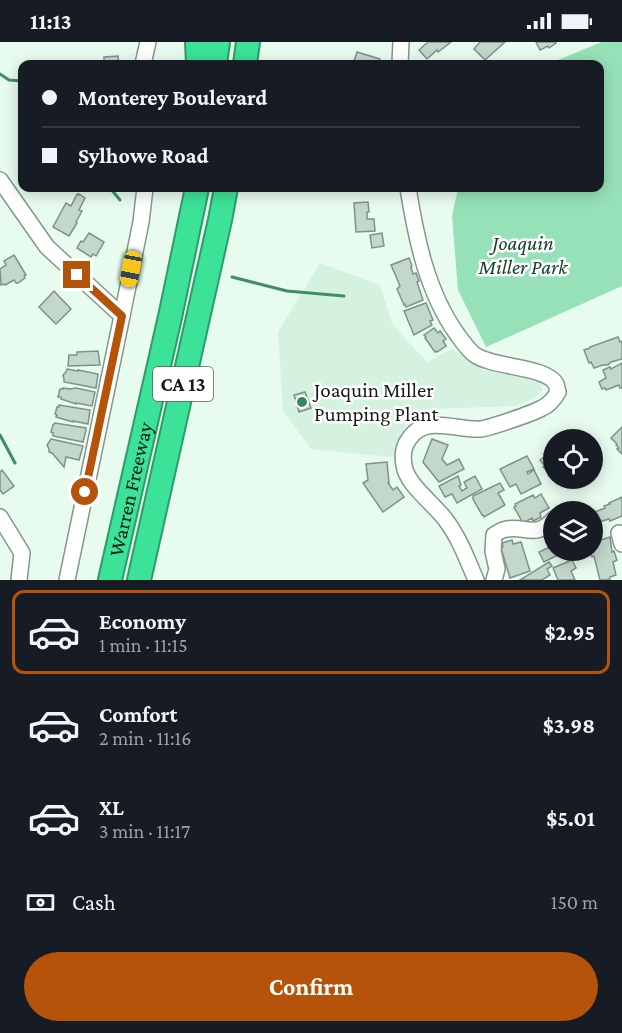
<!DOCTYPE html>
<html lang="en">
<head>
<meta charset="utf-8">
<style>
	body { margin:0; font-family:"Crimson Pro",serif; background:#20242c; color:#f1f3f6; height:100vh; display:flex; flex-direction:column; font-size:22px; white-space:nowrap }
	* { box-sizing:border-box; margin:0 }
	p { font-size:20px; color:#9ea1a6 }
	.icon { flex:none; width:33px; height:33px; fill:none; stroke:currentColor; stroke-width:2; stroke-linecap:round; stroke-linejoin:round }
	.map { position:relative; height:538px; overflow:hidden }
	.side { display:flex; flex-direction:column; background:#171b24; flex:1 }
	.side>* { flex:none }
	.top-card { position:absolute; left:18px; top:18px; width:586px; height:132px; border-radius:12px; box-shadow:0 3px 15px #0003; display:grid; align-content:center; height:132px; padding:0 24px; background:#171b24 }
	.tools { position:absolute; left:543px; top:387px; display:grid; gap:12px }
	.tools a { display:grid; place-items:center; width:60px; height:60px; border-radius:50%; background:#171b24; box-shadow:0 3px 15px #0003; font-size:30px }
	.end { position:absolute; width:27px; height:27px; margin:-14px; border:8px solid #b45309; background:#fff; box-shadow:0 0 0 3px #fff }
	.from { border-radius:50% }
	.car { position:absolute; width:18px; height:36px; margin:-18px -9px; border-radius:8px; box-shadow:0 0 4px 2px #0007; background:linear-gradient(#f5c518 24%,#345 0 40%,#f5c518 0 76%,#345 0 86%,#f5c518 0) }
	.top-card b { display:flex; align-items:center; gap:21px; height:57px; font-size:22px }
	.top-card b+b { border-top:2px solid #363941 }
	.top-card i { width:15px; height:15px; background:#f1f3f6 }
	ul { padding:10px 0 0; list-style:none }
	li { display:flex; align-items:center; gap:18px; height:84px; margin:0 12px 9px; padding:0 12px; border:3px solid transparent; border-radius:12px }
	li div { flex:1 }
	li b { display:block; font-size:22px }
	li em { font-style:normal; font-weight:700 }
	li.on { border-color:#b45309 }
	li>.icon { width:54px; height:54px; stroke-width:1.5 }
	.pay { display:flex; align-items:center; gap:15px; height:66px; padding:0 24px; font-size:22px }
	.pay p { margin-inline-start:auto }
	.button { display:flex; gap:12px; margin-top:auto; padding:12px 24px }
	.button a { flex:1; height:69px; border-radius:36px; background:#b45309; color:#fff; font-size:24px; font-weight:700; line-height:69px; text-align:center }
	.status { display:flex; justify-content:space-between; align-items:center; height:42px; padding:0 30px; background:#171b24; direction:ltr }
	.status svg { height:16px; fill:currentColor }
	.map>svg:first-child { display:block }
	.built { fill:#d5f1e0 }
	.green { fill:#96e1b7 }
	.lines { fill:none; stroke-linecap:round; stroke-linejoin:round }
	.stream { stroke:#428c66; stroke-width:3 }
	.building { fill:#c3d7cb; stroke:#7f9287; stroke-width:1.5 }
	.minor-casing { stroke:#84978b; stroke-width:18 }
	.highway-casing { stroke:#2e9c6a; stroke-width:26 }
	.minor { stroke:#fff; stroke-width:15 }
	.highway { stroke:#3ce298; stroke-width:22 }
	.route { stroke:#b45309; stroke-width:8 }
	.poi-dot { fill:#318a5f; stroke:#fff; stroke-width:2 }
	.labels { text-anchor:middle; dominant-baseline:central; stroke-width:5; stroke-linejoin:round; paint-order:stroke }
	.shield { fill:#fff; stroke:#5a5f5c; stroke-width:1.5 }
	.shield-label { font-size:20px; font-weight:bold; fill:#131a16 }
	.park-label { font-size:21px; font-style:italic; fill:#16412c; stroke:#fff }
	.poi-label { font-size:21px; fill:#131a16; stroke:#fff; text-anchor:start }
	.street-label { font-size:21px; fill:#131a16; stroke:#fff }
</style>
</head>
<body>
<div class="status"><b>11:13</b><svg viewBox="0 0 49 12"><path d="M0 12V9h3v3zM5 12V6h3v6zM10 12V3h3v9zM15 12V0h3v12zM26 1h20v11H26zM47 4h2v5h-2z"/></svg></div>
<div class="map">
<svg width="622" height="538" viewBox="0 0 622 538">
	<rect width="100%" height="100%" fill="#e7fbef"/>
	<!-- built -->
	<polygon class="built" points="320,221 380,243 392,282 427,320 452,307 486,329 532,333 540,338 542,348 534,356 516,364 433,367 407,377 398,416 311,407 283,369 278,290"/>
	<!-- green -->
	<polygon class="green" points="602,0 622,0 622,244 486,305 458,248 452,174 458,146 600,146 600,22 548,22"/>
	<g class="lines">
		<!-- stream -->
		<g class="stream">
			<polyline points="0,32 9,38 22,39"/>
			<polyline points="110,146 120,158"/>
			<polyline points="232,235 287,249 344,254"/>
			<polyline points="0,393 15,421"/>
		</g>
	</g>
	<!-- building -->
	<g class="building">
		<polygon points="428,0 451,0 438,10 437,8 427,17 419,8"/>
		<polygon points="480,0 505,0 485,18 474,7"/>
		<polygon points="536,0 556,0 556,1 549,6 548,4 540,8"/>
		<polygon points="357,10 380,17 378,22 353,22"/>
		<polygon points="118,14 119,22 97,22 104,22 104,15"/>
		<polygon points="77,152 79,153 79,152 85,156 79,168 82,169 76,180 77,181 69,194 53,185 66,161 71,164"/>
		<polygon points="368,160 369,170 367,170 367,177 374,177 375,189 356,190 354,161"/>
		<polygon points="89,191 104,200 96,214 93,212 91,215 77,206 81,199 83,200"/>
		<polygon points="382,191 384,204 372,206 370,193"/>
		<polygon points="14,213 26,233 24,234 25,236 18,241 16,241 14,238 5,243 4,242 1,243 0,227 6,223 4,219"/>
		<polygon points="409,216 412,224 411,225 413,232 416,231 419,239 417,240 423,258 406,265 405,262 404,263 397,247 400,244 398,239 391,223"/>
		<polygon points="54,249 71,267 56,282 39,265"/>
		<polygon points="426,261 433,278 430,279 432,283 414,293 404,269"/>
		<polygon points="434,286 438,291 440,289 446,297 443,299 446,304 437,310 436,309 435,310 425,296 426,295 424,293"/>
		<polygon points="618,295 620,300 622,299 622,317 611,320 608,323 603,323 594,326 591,320 589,321 584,308 590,306 590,305"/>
		<polygon points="98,309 100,323 68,324 69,313 77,313 77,310"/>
		<polygon points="622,321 622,346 620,346 619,343 606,348 605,346 602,347 599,340 606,336 603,328 610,325 611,327"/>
		<polygon points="67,327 78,329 78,328 98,332 96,346 64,340 64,337 63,333 66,330"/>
		<polygon points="63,346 70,347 76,346 95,350 92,364 76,361 76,362 61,357 61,355 58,355 60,347 63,347"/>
		<polygon points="305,350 311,366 299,370 294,353"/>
		<polygon points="59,363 90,368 88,382 73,379 73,380 56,375 57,373 55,372 57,365 59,365"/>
		<polygon points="55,381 86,386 86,388 83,400 53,394 53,391 51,390 53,383"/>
		<polygon points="622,385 622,412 617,407 619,406 616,403 617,402 611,396"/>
		<polygon points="51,397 83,404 79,418 66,415 64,425 52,411 49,410 49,407 47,403"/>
		<polygon points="432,397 448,403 442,417 447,423 459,417 464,427 439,440 423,420"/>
		<polygon points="554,405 554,430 551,432 543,425 545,424 540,418 545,414 544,412"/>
		<polygon points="527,414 534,427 527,430 528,432 534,428 541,442 521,452 516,442 510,445 500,427"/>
		<polygon points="387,420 389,441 388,441 393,448 397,445 404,455 383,470 363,441 368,438 366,422"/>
		<polygon points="2,428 14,444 3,452 0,448 0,430"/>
		<polygon points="458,434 461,443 459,444 462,449 467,446 464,440 475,434 482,447 457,461 452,452 445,455 439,444"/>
		<polygon points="500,441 504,448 498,451 505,463 484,475 483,473 482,473 473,457 473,454"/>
		<polygon points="541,452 549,466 540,471 541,475 533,479 532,476 523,481 514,465 516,464 515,462 533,453 535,456"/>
		<polygon points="622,455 622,474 610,479 609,477 599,480 598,488 592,487 592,471 605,466 604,464 610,462 609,461"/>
		<polygon points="600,493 601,498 610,495 612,510 614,509 617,518 613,520 616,533 610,535 610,537 607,538 600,538 594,514 592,515 590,508 592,508 592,495"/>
		<polygon points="512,498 513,502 521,500 530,529 510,536 501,506 503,505 502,501"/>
		<polygon points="554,503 554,508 566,509 544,520 539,510"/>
		<polygon points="572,518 576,526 571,529 575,538 558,538 553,526"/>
		<polygon points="549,520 552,524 547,527 550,533 542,538 520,538"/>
	</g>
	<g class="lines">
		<defs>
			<g id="minor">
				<polyline points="143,22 148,0"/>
				<polyline points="400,22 401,0"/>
				<polyline points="0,138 47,205 122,274"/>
				<path d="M408,146C416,196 427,250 457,292C462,299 468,308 475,313C494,326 546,324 556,342C557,343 557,349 558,350C554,357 549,363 542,366C531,372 492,385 481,387C457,389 425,372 409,397C403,405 402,413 404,423C406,442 434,462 445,477C459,495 467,517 476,538"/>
				<polyline points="0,475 22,511 19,538"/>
				<polyline points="619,491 622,502"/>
				<polyline points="67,538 122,274 141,180 145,146"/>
				<path d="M494,538L497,527L493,509L494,493C497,491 500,489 503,488C523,481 534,499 554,477"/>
			</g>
			<g id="highway">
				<polyline points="197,0 198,22"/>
				<polyline points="215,22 218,0"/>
				<polyline points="245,22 248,0"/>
				<path id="s1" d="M110,538L170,275L197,146"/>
				<polyline points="139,538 220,178 226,146"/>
			</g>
		</defs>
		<!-- minor casing -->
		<use href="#minor" class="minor-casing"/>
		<!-- highway casing -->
		<use href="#highway" class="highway-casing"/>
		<!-- minor -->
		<use href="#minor" class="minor"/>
		<!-- highway -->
		<use href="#highway" class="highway"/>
	</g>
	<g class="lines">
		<!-- route -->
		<polyline class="route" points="77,233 122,274 85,450"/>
	</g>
	<!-- markers -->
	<circle class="poi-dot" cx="302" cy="360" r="6"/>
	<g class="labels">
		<!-- shield labels -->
		<rect class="shield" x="153" y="325" width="60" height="34" rx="4.5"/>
		<g class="shield-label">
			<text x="183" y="342">CA 13</text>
		</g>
		<!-- park labels -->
		<g class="park-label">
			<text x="523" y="201">Joaquin<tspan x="523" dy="24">Miller Park</tspan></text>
		</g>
		<!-- poi labels -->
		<g class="poi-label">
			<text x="314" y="348">Joaquin Miller<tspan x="314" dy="24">Pumping Plant</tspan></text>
		</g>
		<!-- street labels -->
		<g class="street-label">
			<text stroke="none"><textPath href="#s1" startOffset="93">Warren Freeway</textPath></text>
		</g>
	</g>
</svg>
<div class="tools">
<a><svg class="icon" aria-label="locate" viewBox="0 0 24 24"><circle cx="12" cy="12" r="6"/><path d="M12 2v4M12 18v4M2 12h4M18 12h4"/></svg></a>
<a><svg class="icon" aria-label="layers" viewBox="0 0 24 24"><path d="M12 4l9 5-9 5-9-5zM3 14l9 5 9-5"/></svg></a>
</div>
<i class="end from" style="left:85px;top:450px"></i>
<i class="end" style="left:77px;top:233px"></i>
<i class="car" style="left:131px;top:227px;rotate:191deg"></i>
<div class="top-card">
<b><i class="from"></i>Monterey Boulevard</b>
<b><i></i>Sylhowe Road</b>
</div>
</div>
<section class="side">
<ul>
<li class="on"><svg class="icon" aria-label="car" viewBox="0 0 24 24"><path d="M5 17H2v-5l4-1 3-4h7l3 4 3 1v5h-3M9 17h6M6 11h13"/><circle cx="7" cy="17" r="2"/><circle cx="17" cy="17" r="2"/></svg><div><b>Economy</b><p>1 min · 11:15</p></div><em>$2.95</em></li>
<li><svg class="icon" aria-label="car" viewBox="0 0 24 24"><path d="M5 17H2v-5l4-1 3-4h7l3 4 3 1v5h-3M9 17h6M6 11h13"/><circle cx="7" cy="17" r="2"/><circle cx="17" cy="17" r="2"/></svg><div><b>Comfort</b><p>2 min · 11:16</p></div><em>$3.98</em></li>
<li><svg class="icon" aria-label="car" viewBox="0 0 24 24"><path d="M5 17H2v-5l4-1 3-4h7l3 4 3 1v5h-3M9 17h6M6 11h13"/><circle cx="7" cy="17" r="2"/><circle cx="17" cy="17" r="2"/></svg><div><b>XL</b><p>3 min · 11:17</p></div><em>$5.01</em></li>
</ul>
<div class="pay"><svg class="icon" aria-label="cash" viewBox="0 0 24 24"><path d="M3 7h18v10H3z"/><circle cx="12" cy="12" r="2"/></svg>Cash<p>150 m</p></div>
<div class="button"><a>Confirm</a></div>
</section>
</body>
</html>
